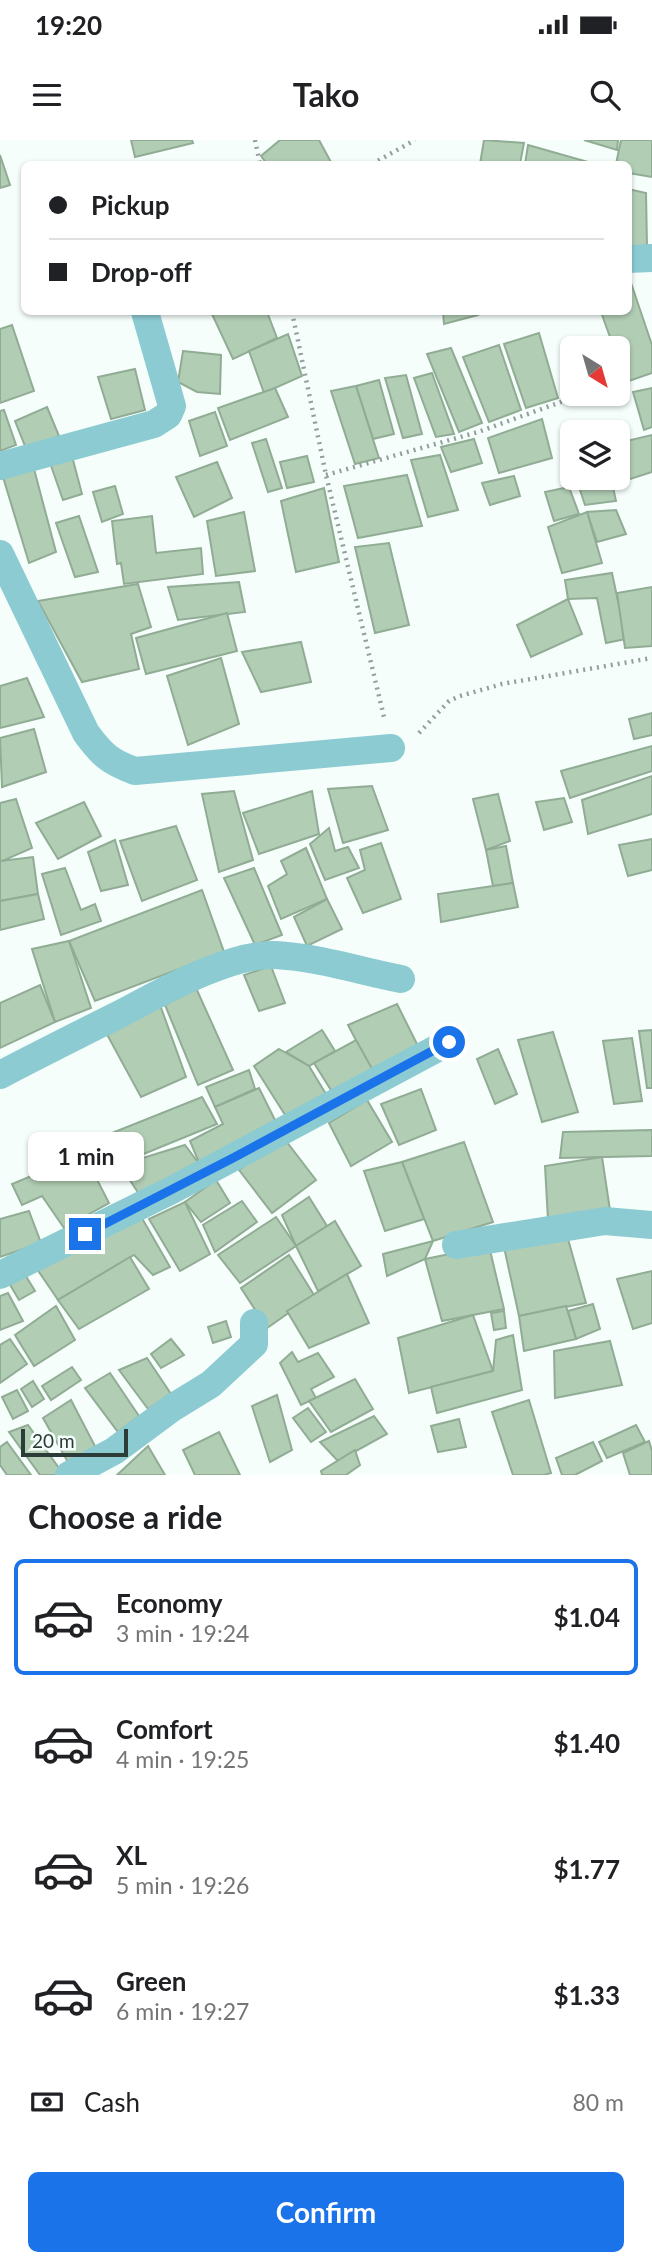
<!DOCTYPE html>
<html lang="en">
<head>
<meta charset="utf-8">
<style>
	body { margin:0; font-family:Lato,sans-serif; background:#f6f6f6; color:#202124; height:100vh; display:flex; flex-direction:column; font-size:26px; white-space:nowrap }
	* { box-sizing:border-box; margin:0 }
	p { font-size:23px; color:#757577 }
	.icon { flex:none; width:38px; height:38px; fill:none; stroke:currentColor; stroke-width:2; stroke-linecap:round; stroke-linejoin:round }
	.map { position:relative; height:1335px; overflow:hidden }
	.panel { display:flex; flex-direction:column; background:#fff; flex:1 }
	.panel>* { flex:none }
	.hud { position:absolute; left:21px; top:21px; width:611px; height:154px; border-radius:10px; box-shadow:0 2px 5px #0004; display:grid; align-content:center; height:154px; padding:0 28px; background:#fff }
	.needle { width:46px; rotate:143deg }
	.buttons { position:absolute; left:560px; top:196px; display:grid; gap:14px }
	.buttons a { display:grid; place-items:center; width:70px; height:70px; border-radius:10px; background:#fff; box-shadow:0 2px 5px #0004; font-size:35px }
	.scale { position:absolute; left:21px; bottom:18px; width:107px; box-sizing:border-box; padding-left:7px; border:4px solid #2c3c38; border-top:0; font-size:19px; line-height:24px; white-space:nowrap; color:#2c3c38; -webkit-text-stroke:5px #f5fefb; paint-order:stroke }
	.end { position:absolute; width:32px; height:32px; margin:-16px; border:9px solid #1a73e8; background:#fff; box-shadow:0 0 0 4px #fff }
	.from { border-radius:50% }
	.bubble { position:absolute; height:49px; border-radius:10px; background:#fff; box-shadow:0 2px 5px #0004; font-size:23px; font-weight:700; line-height:49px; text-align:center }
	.hud b { display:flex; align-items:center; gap:24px; height:66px; font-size:26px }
	.hud b+b { border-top:2px solid #e0e0e0 }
	.hud i { width:18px; height:18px; background:#202124 }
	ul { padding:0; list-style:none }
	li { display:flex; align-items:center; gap:21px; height:116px; margin:0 14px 10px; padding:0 14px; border:4px solid transparent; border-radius:10px }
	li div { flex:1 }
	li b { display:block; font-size:26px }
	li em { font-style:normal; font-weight:700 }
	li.on { border-color:#1a73e8 }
	li>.icon { width:63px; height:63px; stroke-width:1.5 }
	h2 { padding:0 28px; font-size:32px; line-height:84px }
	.pay { display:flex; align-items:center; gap:18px; height:77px; padding:0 28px; font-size:26px }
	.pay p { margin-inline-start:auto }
	.cta { display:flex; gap:14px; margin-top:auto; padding:14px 28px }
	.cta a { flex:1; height:80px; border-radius:10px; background:#1a73e8; color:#fff; font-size:28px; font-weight:700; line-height:80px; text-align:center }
	.status { display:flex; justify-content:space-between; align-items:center; height:49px; padding:0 35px; background:#fff; direction:ltr }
	.status svg { height:19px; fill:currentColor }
	header { display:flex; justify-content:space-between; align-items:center; height:91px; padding:0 28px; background:#fff; font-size:32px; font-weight:700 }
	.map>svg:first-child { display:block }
	.building { fill:#b1cdb4; stroke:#91ac94; stroke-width:2 }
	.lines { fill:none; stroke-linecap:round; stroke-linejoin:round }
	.path { stroke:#939f9c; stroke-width:4.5; stroke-dasharray:2 5; stroke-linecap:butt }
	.minor { stroke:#8dcbd3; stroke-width:28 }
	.route { stroke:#1a73e8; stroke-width:9 }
</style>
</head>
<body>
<div class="status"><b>19:20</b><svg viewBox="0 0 49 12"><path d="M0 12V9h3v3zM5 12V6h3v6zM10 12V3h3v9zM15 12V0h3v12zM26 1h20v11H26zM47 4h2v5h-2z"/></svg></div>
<header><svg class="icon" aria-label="menu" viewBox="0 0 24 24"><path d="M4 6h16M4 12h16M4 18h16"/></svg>Tako<svg class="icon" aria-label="search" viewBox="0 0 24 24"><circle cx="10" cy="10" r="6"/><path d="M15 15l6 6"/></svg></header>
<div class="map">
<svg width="652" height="1335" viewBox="0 0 652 1335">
	<rect width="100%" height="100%" fill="#f5fefb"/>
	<!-- building -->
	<g class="building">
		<polygon points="131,0 192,0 193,3 135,17"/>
		<polygon points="280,0 319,0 332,24 267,24 261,16"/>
		<polygon points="484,0 524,3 520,24 480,24"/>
		<polygon points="584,0 618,0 617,10"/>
		<polygon points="621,0 652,0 652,37 628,33 628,24 616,24"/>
		<polygon points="528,5 588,22 588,24 525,24"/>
		<polygon points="0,15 10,45 0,48"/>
		<polygon points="628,49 646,53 647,106 628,108"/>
		<polygon points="630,140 652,205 652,233 626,242 618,218 618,208 614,208 601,172 628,172"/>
		<polygon points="211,172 267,172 277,198 233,219"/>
		<polygon points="443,172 477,172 478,175 444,184"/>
		<polygon points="12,185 34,251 0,263 0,189"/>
		<polygon points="539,193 558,258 526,268 504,204"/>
		<polygon points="288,194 302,236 264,253 249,211"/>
		<polygon points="499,205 521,270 489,282 463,217"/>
		<polygon points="451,208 482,283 459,292 427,214"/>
		<polygon points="183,211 221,215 220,254 197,252 178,242"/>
		<polygon points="135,229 145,270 111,279 98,237"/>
		<polygon points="432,233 454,294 436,297 414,238"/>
		<polygon points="406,235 422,294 403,298 385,238"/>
		<polygon points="379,240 394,294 373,299 356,246"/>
		<polygon points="356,246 379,318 355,324 331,251"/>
		<polygon points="275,248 288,277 230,300 218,268"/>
		<polygon points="652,248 652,287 644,290 633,252"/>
		<polygon points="47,267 59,296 27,311 15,281"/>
		<polygon points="4,270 16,305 0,311 0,271"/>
		<polygon points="215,272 227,306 200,316 189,281"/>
		<polygon points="542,279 552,318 499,333 488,298"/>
		<polygon points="652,295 652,332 624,341 618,316 618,303"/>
		<polygon points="266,299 282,348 268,352 252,303"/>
		<polygon points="474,299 482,323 451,332 441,307"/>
		<polygon points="440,315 458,370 428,377 411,320"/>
		<polygon points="72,316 82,354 63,360 50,323"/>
		<polygon points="307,316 314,342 287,348 280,322"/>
		<polygon points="217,322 232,358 194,377 176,337"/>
		<polygon points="34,329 56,412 29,423 3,337"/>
		<polygon points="407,335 422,386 358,398 344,346"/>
		<polygon points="514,336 520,356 490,365 482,343"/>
		<polygon points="592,338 611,338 616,361 585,365 577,341"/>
		<polygon points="115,346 123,374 102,382 93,352"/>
		<polygon points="569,347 579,374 554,381 545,352"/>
		<polygon points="324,348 339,422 296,432 281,361"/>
		<polygon points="616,370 626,394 597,402 587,372"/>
		<polygon points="244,372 255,431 216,436 207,381"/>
		<polygon points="587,372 602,423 562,433 548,387"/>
		<polygon points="79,376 98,432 75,437 56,383"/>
		<polygon points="152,376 156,413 201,408 203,434 124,444 121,423 117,424 112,381"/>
		<polygon points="389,403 409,485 375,493 355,407"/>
		<polygon points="612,433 626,499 606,503 597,458 568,459 565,440"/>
		<polygon points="239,442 245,472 178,480 168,447"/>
		<polygon points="138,444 151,487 131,494 139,529 82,542 38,461"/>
		<polygon points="652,447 652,506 625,508 617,453"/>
		<polygon points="568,459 582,494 531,517 517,485"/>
		<polygon points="227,473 237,511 146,534 136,498"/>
		<polygon points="301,502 311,542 261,552 242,512"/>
		<polygon points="221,518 239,584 188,605 167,536"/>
		<polygon points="27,538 44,577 0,588 0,546"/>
		<polygon points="652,573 652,595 634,599 629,579"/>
		<polygon points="34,589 46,632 2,647 0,598"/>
		<polygon points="652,606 652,631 570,658 561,631"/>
		<polygon points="652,636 652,674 588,694 582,660"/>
		<polygon points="372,646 388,690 343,703 328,649"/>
		<polygon points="234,651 253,720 219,732 202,654"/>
		<polygon points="312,651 319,694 259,714 243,673"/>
		<polygon points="498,654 510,701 486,710 473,659"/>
		<polygon points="564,658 572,682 544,690 536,662"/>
		<polygon points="16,659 32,708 0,722 0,663"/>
		<polygon points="84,662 101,696 58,719 36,683"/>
		<polygon points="176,686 197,740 142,761 120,701"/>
		<polygon points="329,688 335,711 348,707 359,728 325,740 310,704"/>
		<polygon points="652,699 652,730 628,736 619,705"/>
		<polygon points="115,700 128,745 101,751 88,712"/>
		<polygon points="381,703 401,759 363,773 347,738 365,730 360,710"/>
		<polygon points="506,706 513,743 493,746 486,710"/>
		<polygon points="306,708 327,759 281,779 268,746 287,734 281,721"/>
		<polygon points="33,717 38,754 0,761 0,721"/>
		<polygon points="65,728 81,770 95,764 101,781 61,795 42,734"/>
		<polygon points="254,728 282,795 255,805 224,738"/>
		<polygon points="513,743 518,767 441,782 438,754"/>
		<polygon points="202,750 224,812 95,861 69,801"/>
		<polygon points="38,754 44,779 0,790 0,761"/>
		<polygon points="327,759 342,789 307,806 294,777"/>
		<polygon points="69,801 91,868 55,882 32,809"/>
		<polygon points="271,826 285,863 259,871 244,835"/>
		<polygon points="40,845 55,882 0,908 0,863"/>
		<polygon points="196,848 233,930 198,945 165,865"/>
		<polygon points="159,862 186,937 141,957 104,889"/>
		<polygon points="397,864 419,908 371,929 348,885"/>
		<polygon points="322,890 335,911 309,926 286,912"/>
		<polygon points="652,890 652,948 647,948 639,891"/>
		<polygon points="553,892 578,972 542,982 518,900"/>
		<polygon points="632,898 642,961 614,964 603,901"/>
		<polygon points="356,900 375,934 334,955 314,923"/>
		<polygon points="279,909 309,926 329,959 287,978 254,926"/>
		<polygon points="498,909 517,954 495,964 477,919"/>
		<polygon points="249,930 255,949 215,967 206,947"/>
		<polygon points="259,948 278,986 200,1025 190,1001 223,984 215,967"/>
		<polygon points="421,949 436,990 399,1005 381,964"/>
		<polygon points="202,957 217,984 129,1020 112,993"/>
		<polygon points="367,960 392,1002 351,1026 329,983"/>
		<polygon points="652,990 652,1016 560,1018 563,992"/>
		<polygon points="283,997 316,1040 272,1073 239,1030"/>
		<polygon points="58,1001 62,1013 47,1018 44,1006"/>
		<polygon points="464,1002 493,1082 433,1101 402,1022"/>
		<polygon points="185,1005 200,1025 139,1054 120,1025"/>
		<polygon points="84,1014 109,1063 64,1088 42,1056 22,1065 12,1044"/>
		<polygon points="602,1017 610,1070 548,1080 545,1026"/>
		<polygon points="100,1018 107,1032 98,1036 91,1023"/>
		<polygon points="402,1022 424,1079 385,1091 364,1031"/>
		<polygon points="216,1040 230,1063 201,1082 185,1062"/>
		<polygon points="309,1057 327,1086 296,1106 282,1075"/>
		<polygon points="242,1061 257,1082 215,1112 203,1085"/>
		<polygon points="185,1062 210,1114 180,1131 149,1079"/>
		<polygon points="29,1071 41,1103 0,1117 0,1079"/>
		<polygon points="139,1073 170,1127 153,1135 134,1115 58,1160 37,1129"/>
		<polygon points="276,1077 296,1106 240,1143 218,1115"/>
		<polygon points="335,1081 361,1126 318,1151 296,1106"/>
		<polygon points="568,1099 586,1163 519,1176 504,1107"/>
		<polygon points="433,1101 425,1119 387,1136 383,1114"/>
		<polygon points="489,1106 504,1169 442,1181 425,1119"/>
		<polygon points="289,1115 314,1155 267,1188 241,1148"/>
		<polygon points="130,1117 149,1149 79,1189 58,1160"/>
		<polygon points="652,1131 652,1183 633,1189 617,1139"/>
		<polygon points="24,1133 35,1151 19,1160 9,1143"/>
		<polygon points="347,1134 369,1183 309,1208 287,1171"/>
		<polygon points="8,1153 23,1181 0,1190 0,1156"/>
		<polygon points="593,1164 600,1189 576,1199 568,1171"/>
		<polygon points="56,1166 75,1200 34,1226 15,1195"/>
		<polygon points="566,1166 576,1199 524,1211 519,1176"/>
		<polygon points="504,1171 506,1188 494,1190 491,1173"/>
		<polygon points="473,1175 493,1231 409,1253 398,1198"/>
		<polygon points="226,1181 231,1197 213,1203 208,1187"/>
		<polygon points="513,1195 522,1250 437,1273 431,1247 493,1231 496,1200"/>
		<polygon points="10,1199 27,1224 0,1243 0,1205"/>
		<polygon points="171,1199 184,1215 161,1228 151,1214"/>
		<polygon points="610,1201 622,1245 555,1258 554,1211"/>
		<polygon points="292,1212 298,1222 318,1213 334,1237 311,1249 316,1258 301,1265 280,1223"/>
		<polygon points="147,1218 171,1254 148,1269 119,1230"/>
		<polygon points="72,1227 81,1240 51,1260 42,1246"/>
		<polygon points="110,1233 139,1276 118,1292 85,1248"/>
		<polygon points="355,1239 373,1269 331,1292 309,1261"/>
		<polygon points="33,1241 44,1259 32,1267 21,1249"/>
		<polygon points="17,1250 28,1271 13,1279 2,1257"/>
		<polygon points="277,1255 292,1310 270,1322 252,1266"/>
		<polygon points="71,1260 97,1310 69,1324 43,1278"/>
		<polygon points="529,1260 551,1333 544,1335 513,1335 492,1272"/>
		<polygon points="308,1268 326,1292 311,1302 293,1278"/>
		<polygon points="374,1276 387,1294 338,1321 320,1302"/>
		<polygon points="459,1279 466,1307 438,1312 431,1286"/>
		<polygon points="28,1285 64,1335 40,1335 9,1292"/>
		<polygon points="636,1285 645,1302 607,1318 599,1302"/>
		<polygon points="219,1292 240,1335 195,1335 183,1310"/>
		<polygon points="649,1301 652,1311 652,1335 630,1335 623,1313"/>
		<polygon points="7,1302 31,1335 7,1335 0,1325 0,1307"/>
		<polygon points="593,1302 602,1321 575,1335 562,1335 556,1318"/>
		<polygon points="148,1306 165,1335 117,1335"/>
		<polygon points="355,1310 360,1325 346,1335 322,1335 321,1331"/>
	</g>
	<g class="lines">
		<!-- path -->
		<g class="path">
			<polyline points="255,0 260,24"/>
			<polyline points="372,24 415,0"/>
			<polyline points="292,172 326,335 384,577"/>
			<polyline points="326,335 478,292 583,254"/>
			<polyline points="419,593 449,561 460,556 502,544 652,518"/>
		</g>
		<!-- minor -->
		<g class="minor">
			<polyline points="628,119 652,118"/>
			<polyline points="0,326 154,284 168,275 172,266 145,172"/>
			<path d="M0,414L86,593C102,615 110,622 135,631L391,608"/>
			<path d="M0,935C40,914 80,894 120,874C160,853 230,813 275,815C317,817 360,831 401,839"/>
			<polyline points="456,1105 605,1081 652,1085"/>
			<polyline points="0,1135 172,1050 449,902"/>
			<polyline points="69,1335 114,1311 172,1268 211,1244 254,1204 254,1183"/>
		</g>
	</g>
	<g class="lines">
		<!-- route -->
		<polyline class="route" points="85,1094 233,1018 449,902"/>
	</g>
</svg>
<div class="buttons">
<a><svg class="needle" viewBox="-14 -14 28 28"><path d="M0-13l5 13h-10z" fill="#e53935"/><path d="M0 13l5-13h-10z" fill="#757577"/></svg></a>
<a><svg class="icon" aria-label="layers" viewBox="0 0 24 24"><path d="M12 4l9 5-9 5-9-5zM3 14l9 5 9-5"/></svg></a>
</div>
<div class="scale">20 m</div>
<i class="end from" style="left:449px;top:902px"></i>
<i class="end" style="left:85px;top:1094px"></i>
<div class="bubble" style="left:28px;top:992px;width:116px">1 min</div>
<div class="hud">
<b><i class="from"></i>Pickup</b>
<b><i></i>Drop-off</b>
</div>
</div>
<section class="panel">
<h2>Choose a ride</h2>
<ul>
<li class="on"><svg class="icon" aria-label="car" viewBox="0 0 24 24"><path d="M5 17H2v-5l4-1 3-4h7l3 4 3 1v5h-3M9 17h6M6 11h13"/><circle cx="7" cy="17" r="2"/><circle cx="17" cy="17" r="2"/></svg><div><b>Economy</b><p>3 min · 19:24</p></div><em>$1.04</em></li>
<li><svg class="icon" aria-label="car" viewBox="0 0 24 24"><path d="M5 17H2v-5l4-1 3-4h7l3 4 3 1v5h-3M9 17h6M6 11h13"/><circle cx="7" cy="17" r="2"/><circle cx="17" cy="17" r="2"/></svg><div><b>Comfort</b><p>4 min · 19:25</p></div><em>$1.40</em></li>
<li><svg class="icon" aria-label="car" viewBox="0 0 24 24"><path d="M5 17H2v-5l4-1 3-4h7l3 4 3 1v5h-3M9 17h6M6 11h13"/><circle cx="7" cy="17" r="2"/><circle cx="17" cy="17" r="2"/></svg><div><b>XL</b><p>5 min · 19:26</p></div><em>$1.77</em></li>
<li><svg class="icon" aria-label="car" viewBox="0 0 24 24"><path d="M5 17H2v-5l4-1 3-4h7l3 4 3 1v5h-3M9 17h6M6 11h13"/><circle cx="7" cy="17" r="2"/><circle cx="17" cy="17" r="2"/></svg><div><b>Green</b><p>6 min · 19:27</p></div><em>$1.33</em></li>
</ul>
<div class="pay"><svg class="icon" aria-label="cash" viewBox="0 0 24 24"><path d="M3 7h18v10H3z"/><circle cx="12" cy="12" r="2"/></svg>Cash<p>80 m</p></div>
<div class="cta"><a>Confirm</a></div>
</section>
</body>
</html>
